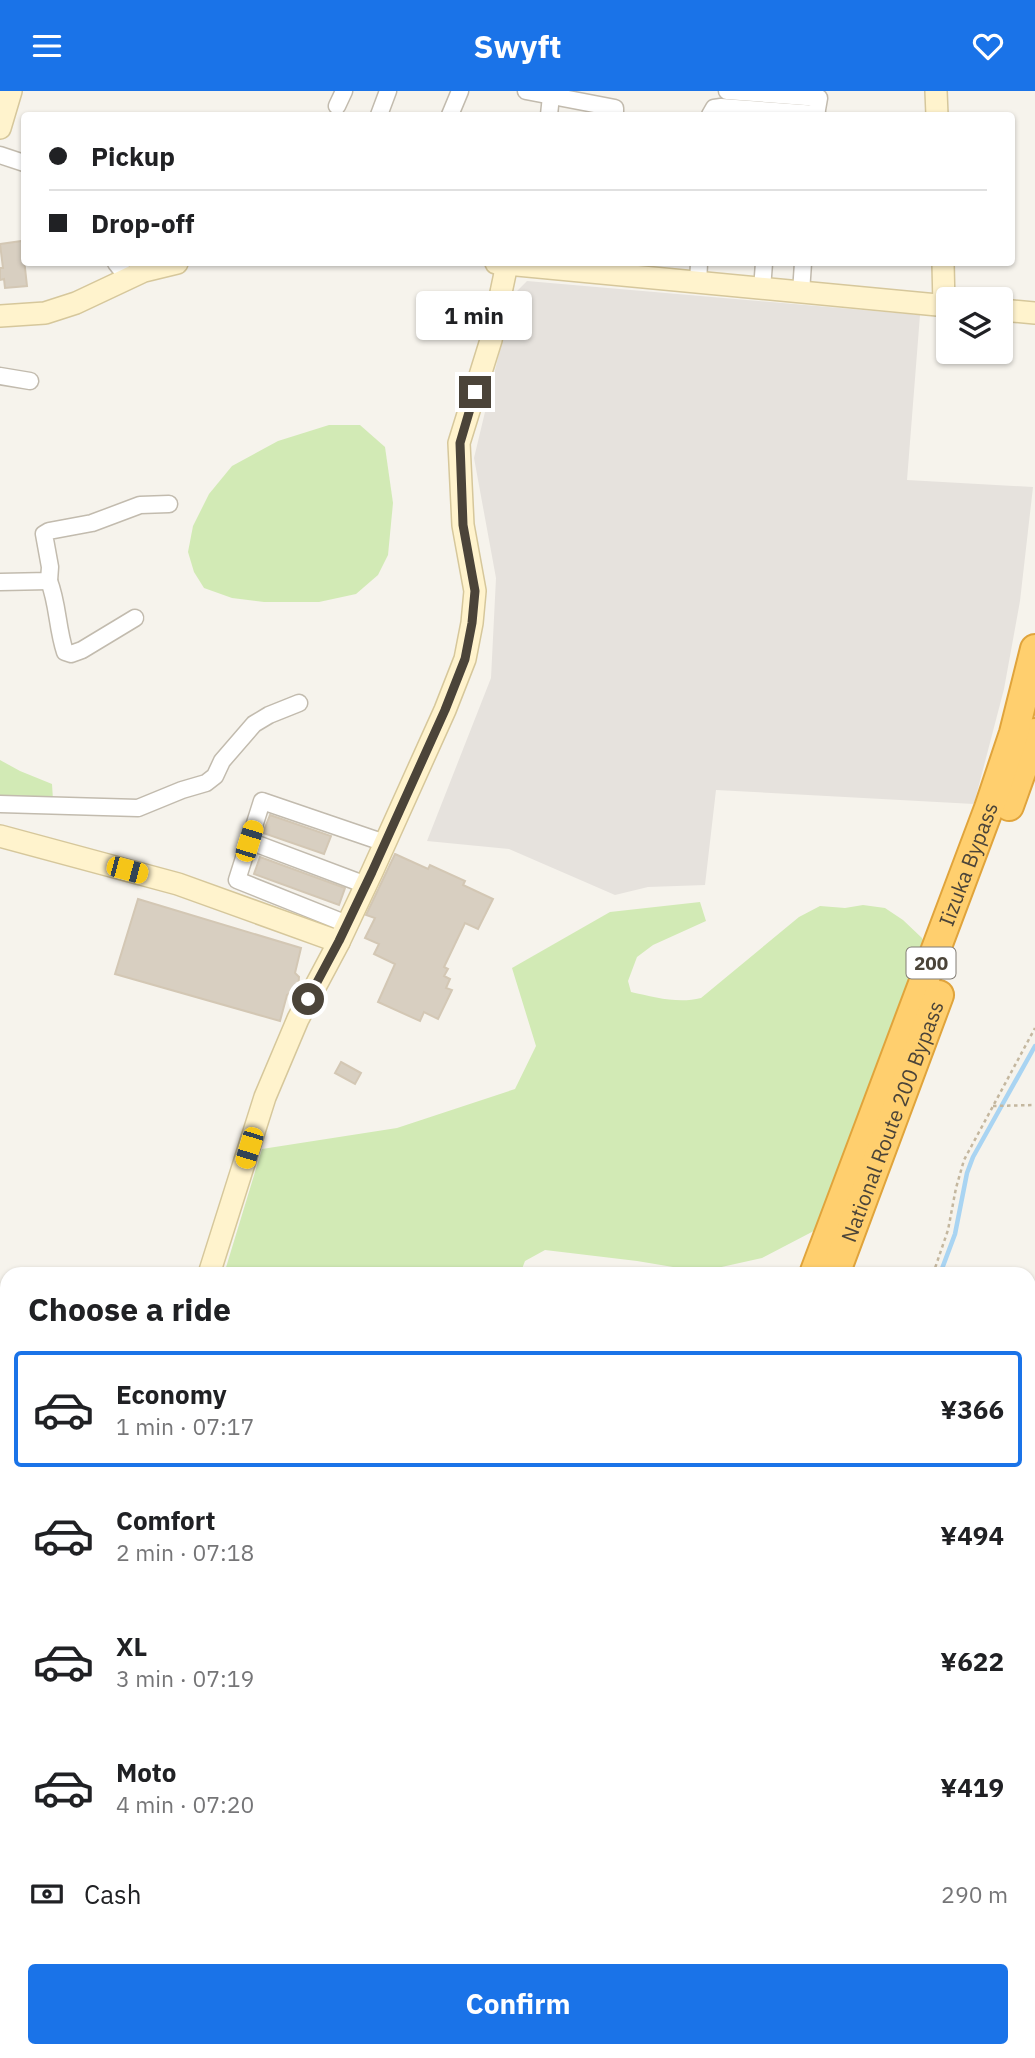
<!DOCTYPE html>
<html lang="en">
<head>
<meta charset="utf-8">
<style>
	body { margin:0; font-family:"IBM Plex Sans",sans-serif; background:#f2f2f2; color:#202124; height:100vh; display:flex; flex-direction:column; font-size:26px; white-space:nowrap }
	* { box-sizing:border-box; margin:0 }
	p { font-size:23px; color:#757577 }
	.icon { flex:none; width:38px; height:38px; fill:none; stroke:currentColor; stroke-width:2; stroke-linecap:round; stroke-linejoin:round }
	.map { position:relative; flex:1; overflow:hidden }
	.side { position:absolute; left:0px; top:1176px; width:1036px; height:791px; display:flex; flex-direction:column; background:#fff; border-radius:21px 21px 0 0; box-shadow:0 2px 5px #0004 }
	.side>* { flex:none }
	.banner { position:absolute; left:21px; top:21px; width:994px; height:154px; border-radius:7px; box-shadow:0 2px 5px #0004; display:grid; align-content:center; height:154px; padding:0 28px; background:#fff }
	.buttons { position:absolute; left:936px; top:196px; display:grid; gap:14px }
	.buttons a { display:grid; place-items:center; width:77px; height:77px; border-radius:7px; background:#fff; box-shadow:0 2px 5px #0004; font-size:35px }
	.end { position:absolute; width:32px; height:32px; margin:-16px; border:9px solid #4b4439; background:#fff; box-shadow:0 0 0 4px #fff }
	.from { border-radius:50% }
	.bubble { position:absolute; height:49px; border-radius:7px; background:#fff; box-shadow:0 2px 5px #0004; font-size:23px; font-weight:700; line-height:49px; text-align:center }
	.car { position:absolute; width:21px; height:42px; margin:-21px -10px; border-radius:9px; box-shadow:0 0 5px 2px #0007; background:linear-gradient(#f5c518 24%,#345 0 40%,#f5c518 0 76%,#345 0 86%,#f5c518 0) }
	.banner b { display:flex; align-items:center; gap:24px; height:66px; font-size:26px }
	.banner b+b { border-top:2px solid #e0e0e0 }
	.banner i { width:18px; height:18px; background:#202124 }
	ul { padding:0; list-style:none }
	li { display:flex; align-items:center; gap:21px; height:116px; margin:0 14px 10px; padding:0 14px; border:4px solid transparent; border-radius:7px }
	li div { flex:1 }
	li b { display:block; font-size:26px }
	li em { font-style:normal; font-weight:700 }
	li.selected { border-color:#1a73e8 }
	li>.icon { width:63px; height:63px; stroke-width:1.5 }
	h2 { padding:0 28px; font-size:32px; line-height:84px }
	.pay { display:flex; align-items:center; gap:18px; height:77px; padding:0 28px; font-size:26px }
	.pay p { margin-inline-start:auto }
	.cta { display:flex; gap:14px; margin-top:auto; padding:14px 28px }
	.cta a { flex:1; height:80px; border-radius:7px; background:#1a73e8; color:#fff; font-size:28px; font-weight:700; line-height:80px; text-align:center }
	header { display:flex; justify-content:space-between; align-items:center; height:91px; padding:0 28px; background:#1a73e8; color:#fff; font-size:32px; font-weight:700 }
	.map>svg:first-child { display:block }
	.industrial { fill:#e6e2dd }
	.green { fill:#d2eab5 }
	.water { fill:#a9d4f2 }
	.lines { fill:none; stroke-linecap:round; stroke-linejoin:round }
	.stream { stroke:#a9d4f2; stroke-width:4.5 }
	.building { fill:#d8cfc1; stroke:#d3c7b4; stroke-width:2 }
	.street-casing { stroke:#c2bbae; stroke-width:19 }
	.secondary-casing { stroke:#d6c79b; stroke-width:24 }
	.highway-casing { stroke:#e0a43c; stroke-width:32 }
	.path { stroke:#c4b79f; stroke-width:2.5; stroke-dasharray:3.5 3.5; stroke-linecap:butt }
	.street { stroke:#fff; stroke-width:16 }
	.secondary { stroke:#fff3cd; stroke-width:21 }
	.highway { stroke:#ffcf6e; stroke-width:28 }
	.route { stroke:#4b4439; stroke-width:9 }
	.labels { text-anchor:middle; dominant-baseline:central; stroke-width:5; stroke-linejoin:round; paint-order:stroke }
	.shield { fill:#fff; stroke:#817c74; stroke-width:2 }
	.shield-label { font-size:19px; font-weight:bold; fill:#4b4439 }
	.street-label { font-size:21px; fill:#4b4439; stroke:#fff }
</style>
</head>
<body>
<header><svg class="icon" aria-label="menu" viewBox="0 0 24 24"><path d="M4 6h16M4 12h16M4 18h16"/></svg>Swyft<svg class="icon" aria-label="heart" viewBox="0 0 24 24"><path d="M12 20l-8-8c-3-5 5-10 8-4 3-6 11-1 8 4z"/></svg></header>
<div class="map">
<svg width="1035" height="1967" viewBox="0 0 1035 1967">
	<rect width="100%" height="100%" fill="#f6f3ec"/>
	<!-- industrial -->
	<polygon class="industrial" points="527,190 920,224 907,389 1033,396 1020,510 1004,598 974,713 716,699 705,794 648,796 615,804 509,758 427,750 491,587 496,487 474,367 513,204"/>
	<!-- green -->
	<g class="green">
		<polygon points="329,334 360,334 385,356 393,412 388,464 378,484 356,503 319,511 264,511 232,507 204,497 194,481 188,461 193,435 209,403 232,375 278,350"/>
		<polygon points="0,669 20,680 52,693 53,709 0,708"/>
		<path d="M700,811L706,830L653,854L637,866L628,890L631,901C654,906 678,913 701,907L799,826L820,815L845,817L863,814L885,817L903,829L922,847L933,872L831,1131L762,1167L717,1177H679L637,1170L545,1159L525,1170L520,1183H224L262,1058L397,1037L515,998L536,955L512,877L610,821Z"/>
		<polygon points="7,1807 7,1960 322,1960 320,1967 0,1967 0,1820"/>
	</g>
	<!-- water -->
	<polygon class="water" points="1029,1646 1035,1667 1035,1841 1029,1841"/>
	<g class="lines">
		<!-- stream -->
		<g class="stream">
			<polyline points="940,1183 955,1143 967,1082 973,1066 1035,955"/>
			<polyline points="1029,1617 1035,1624"/>
		</g>
	</g>
	<!-- building -->
	<g class="building">
		<polygon points="22,150 27,195 5,197 4,188 0,189 0,177 3,177 0,153"/>
		<polygon points="270,724 331,745 324,763 263,742"/>
		<polygon points="395,763 428,778 430,774 465,790 463,794 493,808 478,838 465,832 444,876 448,878 444,885 450,888 446,897 452,899 438,928 424,921 420,930 378,911 395,873 374,863 379,853 365,847 375,827 366,824"/>
		<polygon points="260,766 345,797 339,814 254,783"/>
		<polygon points="138,808 301,857 295,882 299,886 298,898 287,904 280,930 115,883"/>
		<polygon points="341,971 361,982 355,993 335,982"/>
	</g>
	<g class="lines">
		<defs>
			<g id="street">
				<polyline points="526,0 615,17 615,24"/>
				<polyline points="727,0 819,7 816,24"/>
				<polyline points="337,15 344,0"/>
				<polyline points="379,24 388,0"/>
				<polyline points="450,24 460,0"/>
				<polyline points="549,24 551,5"/>
				<polyline points="710,24 714,17 721,16 817,23"/>
				<polyline points="0,64 24,72"/>
				<polyline points="116,172 128,187"/>
				<polyline points="698,192 699,172"/>
				<polyline points="762,198 764,172"/>
				<polyline points="801,201 803,172"/>
				<polyline points="0,285 30,290"/>
				<path d="M49,490C58,513 57,537 65,561L71,563L82,559L135,527"/>
				<polyline points="0,491 49,490 50,476 44,443 49,440 92,432 140,414 169,413"/>
				<polyline points="0,713 138,717 182,699 206,692 215,685 222,670 254,633 269,624 299,612"/>
				<polyline points="249,750 366,794"/>
				<polyline points="347,833 237,789 262,710 385,752"/>
			</g>
			<g id="secondary">
				<polyline points="936,0 937,24"/>
				<polyline points="0,37 11,0"/>
				<polyline points="496,172 948,215"/>
				<polyline points="943,172 944,215"/>
				<polyline points="1001,219 1035,222"/>
				<polyline points="0,225 45,222 76,212 144,180 177,172"/>
				<polyline points="0,745 178,793 339,851"/>
				<polyline points="209,1183 265,1006 298,928 339,851 372,781 445,619 465,568 472,532 475,500 463,434 459,352 491,249 507,173"/>
				<polyline points="0,1508 7,1508"/>
				<polyline points="725,1960 727,1967"/>
				<polyline points="987,1960 998,1967"/>
			</g>
			<g id="highway">
				<polyline points="1009,715 1035,642"/>
				<path id="s1" d="M814,1183L989,717L1014,642L1035,558"/>
				<path id="s2" d="M835,1183L939,904"/>
				<polyline points="517,1967 519,1960"/>
				<polyline points="538,1967 541,1960"/>
			</g>
		</defs>
		<!-- street casing -->
		<use href="#street" class="street-casing"/>
		<!-- secondary casing -->
		<use href="#secondary" class="secondary-casing"/>
		<!-- highway casing -->
		<use href="#highway" class="highway-casing"/>
		<!-- path -->
		<g class="path">
			<polyline points="993,1015 1035,1014"/>
			<polyline points="933,1183 948,1139 956,1097 964,1069 1035,937"/>
			<polyline points="1029,1484 1035,1484"/>
			<polyline points="1029,1627 1035,1637"/>
		</g>
		<!-- street -->
		<use href="#street" class="street"/>
		<!-- secondary -->
		<use href="#secondary" class="secondary"/>
		<!-- highway -->
		<use href="#highway" class="highway"/>
	</g>
	<g class="lines">
		<!-- route -->
		<polyline class="route" points="308,908 339,850 372,781 445,619 465,568 472,532 475,500 463,434 460,352 475,301"/>
	</g>
	<g class="labels">
		<!-- shield labels -->
		<rect class="shield" x="906.5" y="856.5" width="49" height="31" rx="5"/>
		<g class="shield-label">
			<text x="931" y="872">200</text>
		</g>
		<!-- street labels -->
		<g class="street-label">
			<text stroke="none"><textPath href="#s1" startOffset="438">Iizuka Bypass</textPath></text>
			<text stroke="none"><textPath href="#s2" startOffset="163">National Route 200 Bypass</textPath></text>
		</g>
	</g>
</svg>
<div class="buttons">
<a><svg class="icon" aria-label="layers" viewBox="0 0 24 24"><path d="M12 4l9 5-9 5-9-5zM3 14l9 5 9-5"/></svg></a>
</div>
<i class="end from" style="left:308px;top:908px"></i>
<i class="end" style="left:475px;top:301px"></i>
<div class="bubble" style="left:416px;top:200px;width:116px">1 min</div>
<i class="car" style="left:249px;top:750px;rotate:17deg"></i>
<i class="car" style="left:127px;top:779px;rotate:105deg"></i>
<i class="car" style="left:249px;top:1057px;rotate:197deg"></i>
<div class="banner">
<b><i class="from"></i>Pickup</b>
<b><i></i>Drop-off</b>
</div>
<section class="side">
<h2>Choose a ride</h2>
<ul>
<li class="selected"><svg class="icon" aria-label="car" viewBox="0 0 24 24"><path d="M5 17H2v-5l4-1 3-4h7l3 4 3 1v5h-3M9 17h6M6 11h13"/><circle cx="7" cy="17" r="2"/><circle cx="17" cy="17" r="2"/></svg><div><b>Economy</b><p>1 min · 07:17</p></div><em>¥366</em></li>
<li><svg class="icon" aria-label="car" viewBox="0 0 24 24"><path d="M5 17H2v-5l4-1 3-4h7l3 4 3 1v5h-3M9 17h6M6 11h13"/><circle cx="7" cy="17" r="2"/><circle cx="17" cy="17" r="2"/></svg><div><b>Comfort</b><p>2 min · 07:18</p></div><em>¥494</em></li>
<li><svg class="icon" aria-label="car" viewBox="0 0 24 24"><path d="M5 17H2v-5l4-1 3-4h7l3 4 3 1v5h-3M9 17h6M6 11h13"/><circle cx="7" cy="17" r="2"/><circle cx="17" cy="17" r="2"/></svg><div><b>XL</b><p>3 min · 07:19</p></div><em>¥622</em></li>
<li><svg class="icon" aria-label="car" viewBox="0 0 24 24"><path d="M5 17H2v-5l4-1 3-4h7l3 4 3 1v5h-3M9 17h6M6 11h13"/><circle cx="7" cy="17" r="2"/><circle cx="17" cy="17" r="2"/></svg><div><b>Moto</b><p>4 min · 07:20</p></div><em>¥419</em></li>
</ul>
<div class="pay"><svg class="icon" aria-label="cash" viewBox="0 0 24 24"><path d="M3 7h18v10H3z"/><circle cx="12" cy="12" r="2"/></svg>Cash<p>290 m</p></div>
<div class="cta"><a>Confirm</a></div>
</section>
</div>
</body>
</html>
